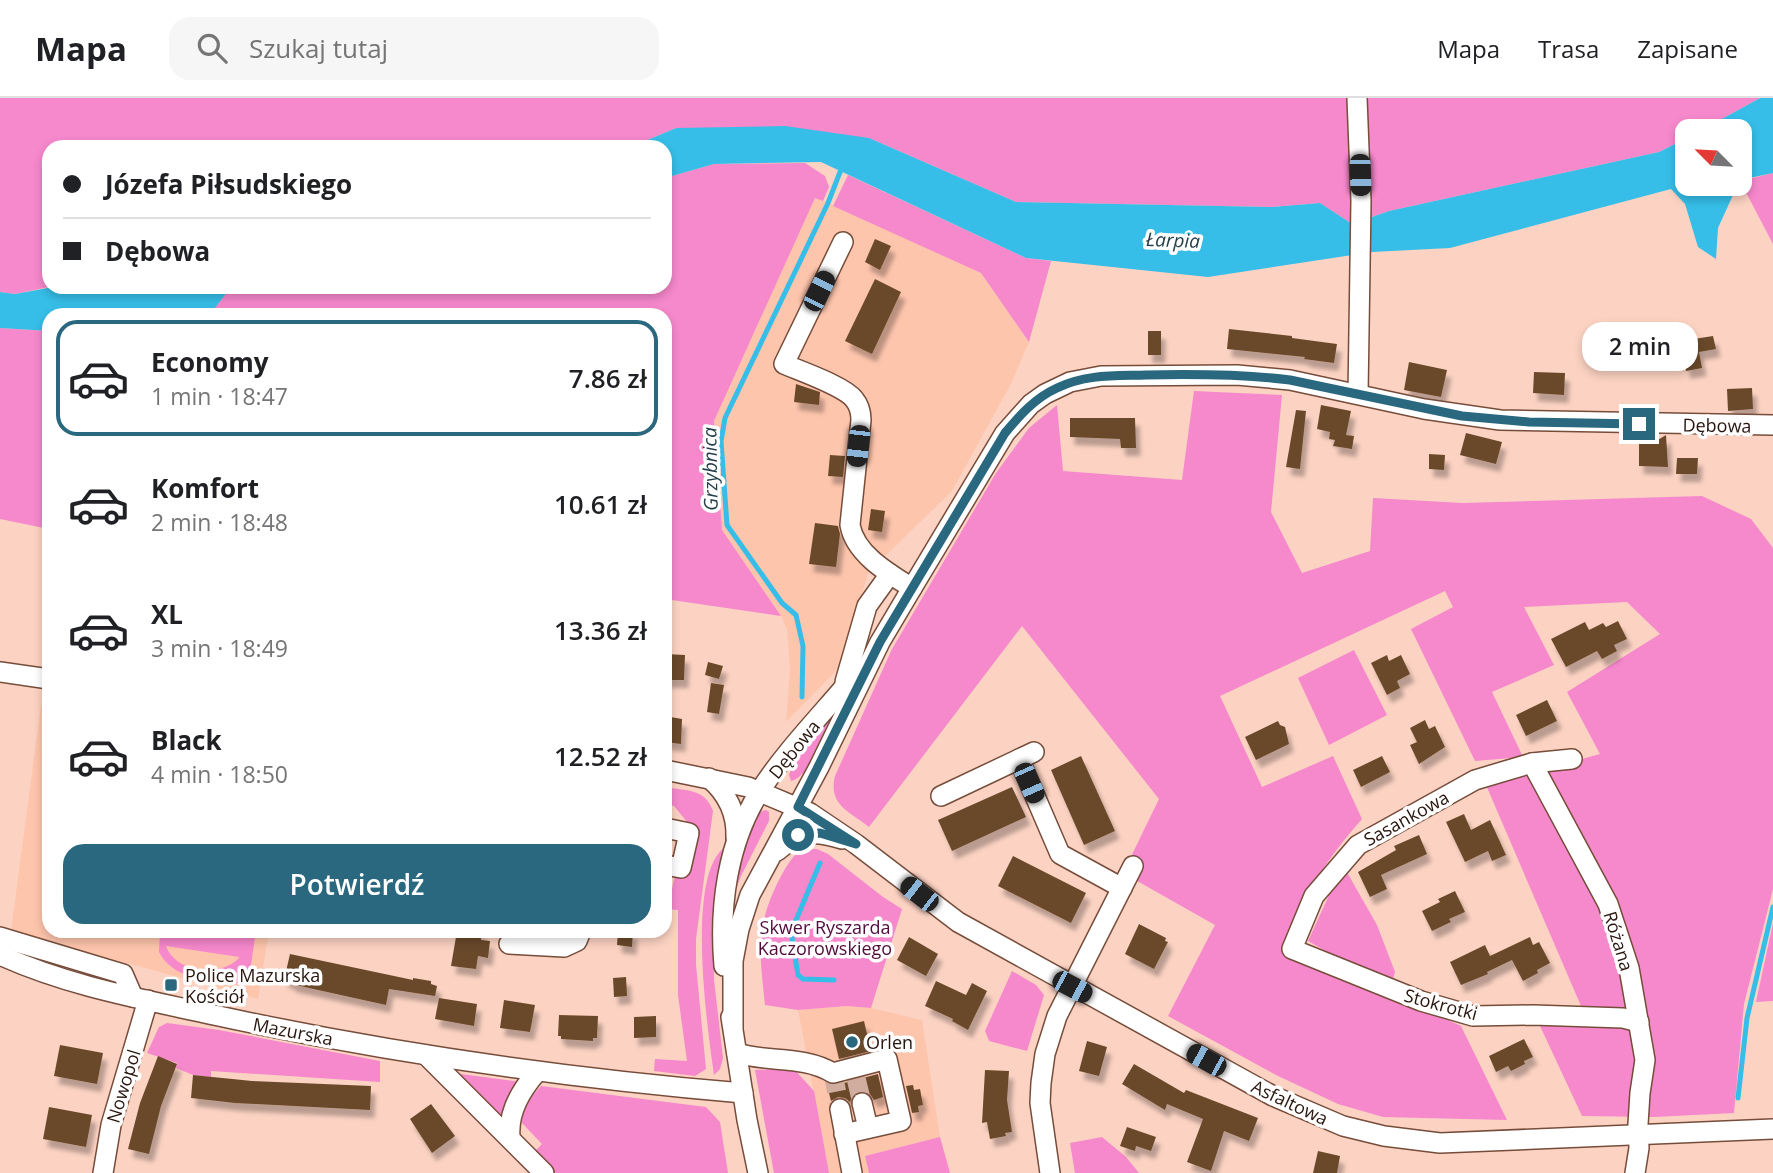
<!DOCTYPE html>
<html lang="pl">
<head>
<meta charset="utf-8">
<style>
	body { margin:0; font-family:"Open Sans",sans-serif; background:#f6f6f6; color:#202124; height:100vh; display:flex; flex-direction:column; font-size:26px; white-space:nowrap }
	* { box-sizing:border-box; margin:0 }
	p { font-size:23px; color:#757577 }
	.icon { flex:none; width:38px; height:38px; fill:none; stroke:currentColor; stroke-width:2; stroke-linecap:round; stroke-linejoin:round }
	.map { position:relative; flex:1; overflow:hidden }
	.side { position:absolute; left:42px; top:210px; width:630px; height:630px; display:flex; flex-direction:column; background:#fff; border-radius:21px; box-shadow:0 4px 10px #0003 }
	.side>* { flex:none }
	.hud { position:absolute; left:42px; top:42px; width:630px; height:154px; border-radius:21px; box-shadow:0 4px 10px #0003; display:grid; align-content:center; height:154px; padding:0 21px; background:#fff }
	.needle { width:46px; rotate:294deg }
	.controls { position:absolute; left:1675px; top:21px; display:grid; gap:14px }
	.controls a { display:grid; place-items:center; width:77px; height:77px; border-radius:14px; background:#fff; box-shadow:0 4px 10px #0003; font-size:35px }
	.end { position:absolute; width:32px; height:32px; margin:-16px; border:9px solid #29687e; background:#fff; box-shadow:0 0 0 4px #fff }
	.from { border-radius:50% }
	.bubble { position:absolute; height:49px; border-radius:21px; background:#fff; box-shadow:0 4px 10px #0003; font-size:23px; font-weight:600; line-height:49px; text-align:center }
	.car { position:absolute; width:21px; height:42px; margin:-21px -10px; border-radius:9px; box-shadow:0 0 5px 2px #0007; background:linear-gradient(#222 24%,#8ab4d8 0 40%,#222 0 76%,#8ab4d8 0 86%,#222 0) }
	.hud b { display:flex; align-items:center; gap:24px; height:66px; font-size:26px }
	.hud b+b { border-top:2px solid #e0e0e0 }
	.hud i { width:18px; height:18px; background:#202124 }
	ul { padding:12px 0 0; list-style:none }
	li { display:flex; align-items:center; gap:21px; height:116px; margin:0 14px 10px; padding:0 7px; border:4px solid transparent; border-radius:21px }
	li div { flex:1 }
	li b { display:block; font-size:26px }
	li em { font-style:normal; font-weight:600 }
	li.on { border-color:#29687e }
	li>.icon { width:63px; height:63px; stroke-width:1.5 }
	.primary-button { display:flex; gap:14px; margin-top:auto; padding:14px 21px }
	.primary-button a { flex:1; height:80px; border-radius:21px; background:#29687e; color:#fff; font-size:28px; font-weight:600; line-height:80px; text-align:center }
	header { display:flex; align-items:center; gap:42px; box-sizing:border-box; height:98px; padding:0 35px; background:#fff; border-bottom:2px solid #e0e0e0 }
	header strong { font-size:33px }
	nav { display:flex; gap:38px; margin-inline-start:auto; font-size:24px }
	.search { width:490px; height:63px; background:#f6f6f6; display:flex; align-items:center; gap:18px; box-sizing:border-box; padding:0 24px; border-radius:21px; color:#757577; font-size:26px }
	.map>svg:first-child { display:block }
	.built { fill:#fec5ad }
	.green { fill:#f688cc; fill-rule:evenodd }
	.water { fill:#36bee8 }
	.lines { fill:none; stroke-linecap:round; stroke-linejoin:round }
	.stream { stroke:#36bee8; stroke-width:5 }
	.building { fill:#6b4a2b; filter:url(#shadow) }
	.minor-tunnel { stroke:#d1ad9f; stroke-width:19; stroke-dasharray:19 10; stroke-linecap:butt }
	.minor-casing { stroke:#764c3a; stroke-width:22 }
	.minor { stroke:#fff; stroke-width:19 }
	.route { stroke:#29687e; stroke-width:9 }
	.poi-dot { fill:#29687e; stroke:#fefefe; stroke-width:2.5 }
	.labels { text-anchor:middle; dominant-baseline:central; stroke-width:7; stroke-linejoin:round; paint-order:stroke }
	.street-label { font-size:18px; fill:#27150e; stroke:#fefefe }
	.park-label { font-size:18px; fill:#510c3c; stroke:#fefefe }
	.poi-label { font-size:18px; fill:#27150e; stroke:#fefefe; text-anchor:start }
	.water-label { font-size:19px; font-style:italic; fill:#243f49; stroke:#fefefe }
</style>
</head>
<body>
<header>
<strong>Mapa</strong>
<div class="search"><svg class="icon" aria-label="search" viewBox="0 0 24 24"><circle cx="10" cy="10" r="6"/><path d="M15 15l6 6"/></svg>Szukaj tutaj</div>
<nav><a>Mapa</a><a>Trasa</a><a>Zapisane</a></nav>
</header>
<div class="map">
<svg width="1773" height="1075" viewBox="0 0 1773 1075">
	<defs>
		<filter id="shadow"><feDropShadow dx="4.5" dy="8" stdDeviation="2" flood-color="#0004"/></filter>
	</defs>
	<rect width="100%" height="100%" fill="#fcd3c3"/>
	<!-- built -->
	<g class="built">
		<polygon points="815,99 981,175 1029,244 1011,286 952,393 868,475 842,567 786,624 790,572 787,531 781,518 722,432 714,323"/>
		<polygon points="41,607 49,608 49,833 269,833 258,901 11,833"/>
		<polygon points="847,908 871,910 922,922 940,1039 865,1058 869,1075 829,1075 798,912"/>
	</g>
	<!-- green -->
	<g class="green">
		<polygon points="0,0 1760,0 1700,33 1687,33 1687,40 1659,54 1389,113 1352,126 1320,105 1272,109 1016,104 869,40 676,30 631,49 49,49 49,189 15,196 0,194"/>
		<polygon points="805,65 825,78 829,89 823,103 815,100 714,323 722,432 781,518 665,501 665,217 194,217 212,214 231,189 665,189 665,80 714,66"/>
		<polygon points="1773,75 1773,146 1740,83"/>
		<polygon points="848,77 1026,160 1051,163 1029,244 981,175 833,108"/>
		<polygon points="0,230 49,233 49,431 0,421"/>
		<path d="M1194,293L1282,297L1271,414L1302,475L1370,453L1373,400L1462,405L1702,398L1751,421L1773,450V791L1744,906L1734,1015L1654,1019L1582,1018L1540,928L1596,926L1581,908L1486,687L1600,656L1567,594L1660,536L1627,504L1524,509L1554,567L1492,594L1523,659L1475,663L1411,531L1453,509L1445,493L1220,598L1262,689L1333,658L1362,721C1327,760 1296,807 1284,859L1426,912L1461,928L1507,1022L1383,1019L1338,1006L1278,978L1168,918L1215,827L1123,775L1159,701L1022,528L869,729C849,713 828,707 835,678L892,551L996,375L1029,330L1057,307L1063,373L1182,382Z"/>
		<polygon points="1354,552 1387,617 1329,647 1298,580"/>
		<path d="M849,594C839,613 812,679 791,683L789,677L794,663Z"/>
		<path d="M665,689C686,693 705,690 713,713L696,841V867L706,971L695,978L654,973L655,961L687,963L678,897V812L665,811V801H670L675,777L697,736L674,708L665,706Z"/>
		<polygon points="766,712 769,714 769,723 741,778 732,801 731,785 753,722 762,713"/>
		<path d="M727,748L713,847L714,882L723,960L720,971L714,977C708,934 684,772 727,748Z"/>
		<path d="M801,751H817L828,756L883,799L902,811L871,910L847,908L798,912L765,907C760,859 755,831 777,786C784,772 790,761 801,751Z"/>
		<polygon points="1348,776 1377,827 1395,874 1391,888 1355,870 1308,843 1336,782"/>
		<polygon points="1773,825 1773,903 1756,904"/>
		<path d="M160,833H256L248,887L236,885L237,874C211,887 173,881 159,854ZM166,848L239,859V860C222,879 176,876 166,848Z"/>
		<polygon points="1012,873 1036,887 1044,897 1027,953 989,943 985,933"/>
		<polygon points="167,925 219,932 380,963 380,984 211,973 211,979 193,977 176,970 177,965 147,955 159,929"/>
		<polygon points="793,970 814,993 829,1075 774,1075 755,972"/>
		<polygon points="461,976 521,984 507,1015 500,1021 462,981"/>
		<polygon points="541,988 706,1009 720,1024 728,1075 555,1075 535,1053 542,1046 522,1025 523,1008"/>
		<polygon points="940,1039 950,1075 869,1075 865,1058"/>
		<polygon points="1102,1039 1126,1059 1139,1075 1075,1075 1070,1045"/>
	</g>
	<!-- water -->
	<g class="water">
		<polygon points="1760,0 1773,0 1773,75 1740,82 1740,33 1700,33"/>
		<polygon points="785,28 869,40 1016,104 1272,109 1320,105 1352,126 1389,113 1659,54 1687,40 1687,86 1738,86 1718,130 1716,161 1698,149 1685,106 1671,91 1450,150 1372,154 1208,179 1026,160 821,64 714,66 665,80 665,49 631,49 676,30"/>
		<polygon points="53,189 231,189 212,214 194,217 49,217 49,233 0,230 0,194 15,196"/>
	</g>
	<g class="lines">
		<!-- stream -->
		<g class="stream">
			<polyline points="802,599 803,548 796,517 782,505 727,427 721,343 725,320 828,105 842,69"/>
			<polyline points="820,765 791,834 798,877 803,881 834,882"/>
			<polyline points="1738,1000 1747,920 1773,809"/>
		</g>
	</g>
	<!-- building -->
	<g class="building">
		<polygon points="875,141 891,148 880,172 865,164"/>
		<polygon points="875,181 901,194 872,256 845,243"/>
		<polygon points="1229,231 1292,238 1292,240 1337,246 1334,265 1304,261 1305,259 1227,251"/>
		<rect x="1148" y="233" width="13" height="24"/>
		<polygon points="1713,238 1716,251 1699,254 1702,270 1686,273 1681,243"/>
		<polygon points="1409,264 1447,272 1441,299 1404,292"/>
		<polygon points="1534,274 1565,275 1564,297 1533,295"/>
		<polygon points="796,286 820,294 819,307 794,304"/>
		<polygon points="1752,290 1753,311 1728,313 1727,291"/>
		<polygon points="1321,307 1351,313 1346,337 1354,338 1352,351 1333,348 1335,342 1329,341 1330,334 1317,331"/>
		<polygon points="1296,312 1306,313 1300,371 1286,369"/>
		<polygon points="1070,320 1135,320 1136,350 1121,350 1120,341 1070,339"/>
		<polygon points="1466,335 1502,344 1496,366 1460,357"/>
		<polygon points="1666,337 1668,369 1639,368 1639,343 1656,343"/>
		<polygon points="1429,356 1445,357 1444,372 1429,371"/>
		<polygon points="830,357 845,358 843,379 828,378"/>
		<polygon points="1677,360 1698,360 1697,376 1676,376"/>
		<polygon points="871,411 885,413 882,434 868,432"/>
		<polygon points="815,425 838,428 840,436 836,469 809,466"/>
		<polygon points="1618,523 1627,541 1614,547 1617,553 1602,561 1597,553 1566,569 1551,541 1585,524 1589,532 1603,525 1606,529"/>
		<polygon points="665,556 685,557 684,582 665,582"/>
		<polygon points="1387,557 1389,563 1401,557 1410,576 1397,583 1400,590 1387,597 1371,565"/>
		<polygon points="708,564 723,568 719,581 705,577"/>
		<polygon points="711,585 724,587 719,616 707,614"/>
		<polygon points="1547,602 1557,623 1526,638 1516,617"/>
		<polygon points="665,618 682,621 681,646 665,644"/>
		<polygon points="1425,622 1429,631 1435,628 1445,649 1419,666 1410,647 1417,644 1410,630"/>
		<polygon points="1278,623 1280,627 1285,629 1289,646 1256,662 1245,639"/>
		<polygon points="1081,658 1115,733 1084,747 1051,672"/>
		<polygon points="1382,658 1390,674 1361,689 1353,672"/>
		<polygon points="1012,689 1026,719 952,753 938,722"/>
		<polygon points="1464,716 1471,732 1490,722 1506,757 1492,763 1488,753 1465,764 1446,724"/>
		<polygon points="1419,737 1427,756 1381,777 1387,791 1370,799 1358,774 1396,752 1394,748"/>
		<polygon points="1013,758 1086,795 1071,825 998,788"/>
		<polygon points="1455,793 1465,814 1449,821 1451,824 1432,833 1422,813 1440,804 1438,801"/>
		<polygon points="1139,826 1166,840 1165,843 1168,844 1154,871 1125,856"/>
		<polygon points="457,833 482,833 481,842 490,843 488,860 478,858 476,871 451,868"/>
		<polygon points="618,833 633,833 632,849 617,847"/>
		<polygon points="909,839 938,856 926,878 897,862"/>
		<polygon points="1530,839 1533,847 1539,844 1550,865 1537,872 1538,875 1523,883 1512,862 1487,874 1488,876 1461,887 1450,864 1485,847 1490,858"/>
		<polygon points="290,856 413,882 413,880 431,883 431,886 437,888 435,898 389,891 386,907 291,886 291,884 284,882"/>
		<polygon points="626,879 627,898 614,899 613,880"/>
		<polygon points="936,883 966,897 972,885 987,893 968,932 952,923 953,921 925,908"/>
		<polygon points="439,900 477,906 474,928 435,921"/>
		<polygon points="504,902 535,907 530,934 500,930"/>
		<polygon points="559,917 598,918 597,940 593,940 593,943 561,941 561,938 558,938"/>
		<polygon points="656,918 656,939 634,940 634,919"/>
		<polygon points="864,923 871,953 839,961 832,931"/>
		<polygon points="1524,941 1533,959 1524,963 1525,966 1511,973 1508,968 1496,974 1489,958"/>
		<polygon points="1087,943 1107,949 1099,978 1079,973"/>
		<polygon points="60,947 103,955 97,986 54,978"/>
		<polygon points="158,958 177,966 161,1008 149,1056 128,1051 140,1005"/>
		<polygon points="1134,966 1184,995 1186,992 1258,1020 1249,1043 1224,1033 1211,1073 1187,1064 1203,1021 1167,1006 1165,1012 1122,986"/>
		<polygon points="985,972 1009,973 1007,1002 1012,1034 1005,1035 1006,1038 990,1041 987,1024 982,1025"/>
		<polygon points="878,976 883,999 874,1002 870,996 860,993 853,997 850,1004 845,1000 838,999 831,1003 827,987 836,987"/>
		<polygon points="193,977 252,983 371,988 370,1012 235,1005 191,1000"/>
		<polygon points="913,987 914,992 920,991 923,1007 918,1008 919,1014 912,1015 906,988"/>
		<polygon points="431,1006 455,1038 432,1055 410,1021"/>
		<polygon points="49,1009 92,1017 86,1049 43,1041"/>
		<polygon points="1127,1029 1156,1039 1151,1053 1136,1048 1135,1053 1120,1048"/>
		<polygon points="1318,1053 1340,1058 1337,1075 1313,1075"/>
	</g>
	<g class="lines">
		<!-- minor-tunnel -->
		<g class="minor-tunnel">
			<polyline points="833,975 840,1011"/>
			<polyline points="856,980 862,1005"/>
		</g>
		<defs>
			<g id="minor">
				<polyline points="1357,0 1361,103 1358,296"/>
				<path d="M843,144L784,266C800,273 844,288 854,301C859,307 861,315 861,322L850,427C855,456 888,475 912,490"/>
				<polyline points="0,574 49,581"/>
				<polyline points="845,584 867,508 890,476"/>
				<polyline points="1019,661 1060,756 1122,790"/>
				<polyline points="1572,661 1532,665 1475,682 1358,747 1314,798 1292,851 1421,903 1473,918 1533,917 1623,920 1639,924"/>
				<polyline points="1532,665 1608,806 1629,870 1645,962 1640,995 1638,1026 1639,1050 1635,1075"/>
				<polyline points="665,672 748,689 810,715 856,746 958,824 1273,998 1343,1028 1384,1038 1440,1045 1773,1031"/>
				<path d="M709,680C728,696 737,715 736,740"/>
				<polyline points="941,698 1034,654"/>
				<polyline points="665,730 689,735 681,770 665,767"/>
				<path d="M777,753C800,733 814,732 842,741"/>
				<polyline points="0,839 123,876 133,899"/>
				<polyline points="509,846 564,849 577,843 581,833"/>
				<path d="M0,857C68,888 142,901 214,917C389,955 564,980 743,995"/>
				<path d="M724,868C719,809 727,745 760,693C786,652 827,611 858,573"/>
				<polyline points="731,919 747,1022 758,1075"/>
				<polyline points="733,929 733,863 739,831 750,797 819,669 880,544 912,490 1005,335 1031,306 1045,296 1070,284 1101,278 1237,277 1290,282 1424,311 1500,322 1773,327"/>
				<path d="M737,955C769,965 803,957 833,975L887,961L901,1023L844,1036"/>
				<polyline points="427,958 544,1075"/>
				<polyline points="862,1005 868,1030"/>
				<polyline points="840,1011 852,1075"/>
				<path d="M510,1039C508,1015 521,992 537,974"/>
				<polyline points="103,1075 111,1027 148,902"/>
				<polyline points="1050,1075 1040,1005 1041,985 1045,956 1057,918 1133,768"/>
			</g>
		</defs>
		<!-- minor casing -->
		<use href="#minor" class="minor-casing"/>
		<!-- minor -->
		<use href="#minor" class="minor"/>
	</g>
	<g class="lines">
		<!-- route -->
		<path class="route" d="M798,737L820,735L856,746L798,709L880,544L1005,335C1020,317 1035,300 1057,290C1086,276 1115,278 1146,277C1194,276 1242,276 1290,282L1462,318L1529,324L1639,326"/>
	</g>
	<!-- markers -->
	<g class="poi-dot">
		<rect x="164" y="880" width="14" height="14" rx="3.5"/>
		<circle cx="852" cy="944" r="7"/>
	</g>
	<g class="labels">
		<!-- street labels -->
		<g class="street-label">
			<text transform="translate(1717 327) rotate(1)">Dębowa</text>
			<text transform="translate(794 651) rotate(-51)">Dębowa</text>
			<text transform="translate(1406 720) rotate(-29)">Sasankowa</text>
			<text transform="translate(1619 843) rotate(73)">Różana</text>
			<text transform="translate(1441 906) rotate(15)">Stokrotki</text>
			<text transform="translate(293 933) rotate(11)">Mazurska</text>
			<text transform="translate(123 988) rotate(-73)">Nowopol</text>
			<text transform="translate(1290 1004) rotate(25)">Asfaltowa</text>
		</g>
		<!-- park labels -->
		<g class="park-label">
			<text x="825" y="829">Skwer Ryszarda<tspan x="825" dy="21">Kaczorowskiego</tspan></text>
		</g>
		<!-- poi labels -->
		<g class="poi-label">
			<text x="185" y="877">Police Mazurska<tspan x="185" dy="21">Kościół</tspan></text>
			<text x="866" y="944">Orlen</text>
		</g>
		<!-- water labels -->
		<g class="water-label">
			<text transform="translate(1173 142) rotate(2)">Łarpia</text>
			<text transform="translate(710 371) rotate(-91)">Grzybnica</text>
		</g>
	</g>
</svg>
<div class="controls">
<a><svg class="needle" viewBox="-14 -14 28 28"><path d="M0-13l5 13h-10z" fill="#e53935"/><path d="M0 13l5-13h-10z" fill="#757577"/></svg></a>
</div>
<i class="end from" style="left:798px;top:737px"></i>
<i class="end" style="left:1639px;top:326px"></i>
<div class="bubble" style="left:1582px;top:224px;width:116px">2 min</div>
<i class="car" style="left:1360px;top:77px;rotate:178deg"></i>
<i class="car" style="left:819px;top:193px;rotate:26deg"></i>
<i class="car" style="left:858px;top:348px;rotate:186deg"></i>
<i class="car" style="left:1029px;top:685px;rotate:156deg"></i>
<i class="car" style="left:919px;top:796px;rotate:308deg"></i>
<i class="car" style="left:1072px;top:889px;rotate:118deg"></i>
<i class="car" style="left:1206px;top:962px;rotate:299deg"></i>
<div class="hud">
<b><i class="from"></i>Józefa Piłsudskiego</b>
<b><i></i>Dębowa</b>
</div>
<section class="side">
<ul>
<li class="on"><svg class="icon" aria-label="car" viewBox="0 0 24 24"><path d="M5 17H2v-5l4-1 3-4h7l3 4 3 1v5h-3M9 17h6M6 11h13"/><circle cx="7" cy="17" r="2"/><circle cx="17" cy="17" r="2"/></svg><div><b>Economy</b><p>1 min · 18:47</p></div><em>7.86 zł</em></li>
<li><svg class="icon" aria-label="car" viewBox="0 0 24 24"><path d="M5 17H2v-5l4-1 3-4h7l3 4 3 1v5h-3M9 17h6M6 11h13"/><circle cx="7" cy="17" r="2"/><circle cx="17" cy="17" r="2"/></svg><div><b>Komfort</b><p>2 min · 18:48</p></div><em>10.61 zł</em></li>
<li><svg class="icon" aria-label="car" viewBox="0 0 24 24"><path d="M5 17H2v-5l4-1 3-4h7l3 4 3 1v5h-3M9 17h6M6 11h13"/><circle cx="7" cy="17" r="2"/><circle cx="17" cy="17" r="2"/></svg><div><b>XL</b><p>3 min · 18:49</p></div><em>13.36 zł</em></li>
<li><svg class="icon" aria-label="car" viewBox="0 0 24 24"><path d="M5 17H2v-5l4-1 3-4h7l3 4 3 1v5h-3M9 17h6M6 11h13"/><circle cx="7" cy="17" r="2"/><circle cx="17" cy="17" r="2"/></svg><div><b>Black</b><p>4 min · 18:50</p></div><em>12.52 zł</em></li>
</ul>
<div class="primary-button"><a>Potwierdź</a></div>
</section>
</div>
</body>
</html>
